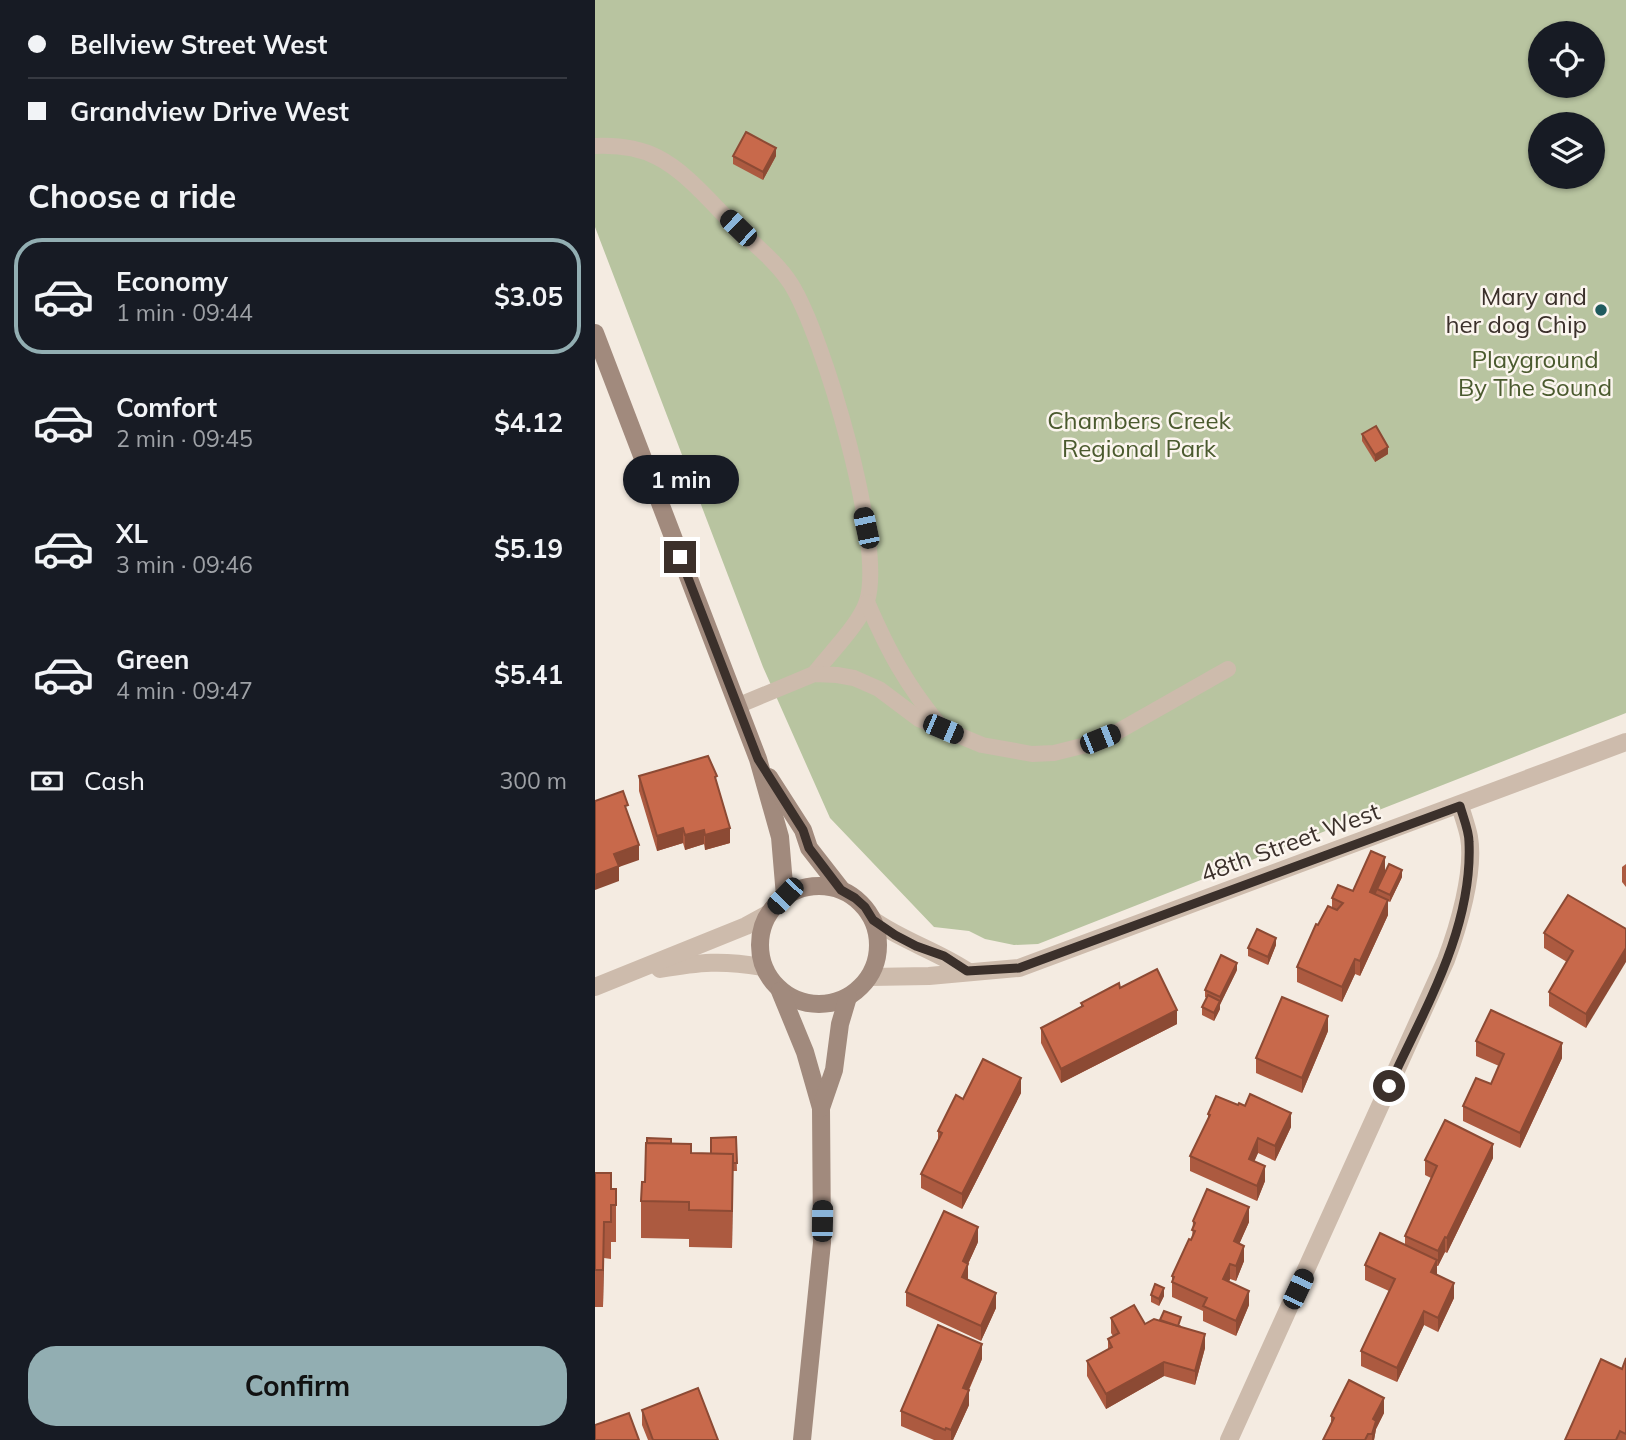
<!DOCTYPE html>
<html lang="en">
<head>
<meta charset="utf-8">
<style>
	body { margin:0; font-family:Mulish,sans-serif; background:#20242c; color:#f1f3f6; height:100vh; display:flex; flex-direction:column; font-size:26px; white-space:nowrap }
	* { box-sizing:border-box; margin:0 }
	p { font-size:23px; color:#9ea1a6 }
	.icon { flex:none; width:38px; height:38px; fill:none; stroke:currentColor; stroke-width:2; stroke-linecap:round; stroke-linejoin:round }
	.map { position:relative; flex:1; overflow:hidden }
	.sheet { display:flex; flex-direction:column; background:#171b24; width:595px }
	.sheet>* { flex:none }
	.hud { display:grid; align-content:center; height:154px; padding:0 28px; background:#171b24 }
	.tools { position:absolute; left:933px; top:21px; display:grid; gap:14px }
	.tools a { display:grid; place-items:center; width:77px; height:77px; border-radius:50%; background:#171b24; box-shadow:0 2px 5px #0004; font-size:35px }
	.end { position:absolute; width:32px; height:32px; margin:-16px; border:9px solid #3b302b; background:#fff; box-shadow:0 0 0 4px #fff }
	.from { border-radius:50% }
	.bubble { position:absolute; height:49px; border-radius:24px; background:#171b24; box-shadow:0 2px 5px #0004; font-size:23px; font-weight:700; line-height:49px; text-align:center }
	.car { position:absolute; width:21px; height:42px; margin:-21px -10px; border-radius:9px; box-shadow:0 0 5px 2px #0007; background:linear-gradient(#222 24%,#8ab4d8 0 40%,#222 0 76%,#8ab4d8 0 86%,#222 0) }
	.hud b { display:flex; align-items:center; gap:24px; height:66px; font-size:26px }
	.hud b+b { border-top:2px solid #363941 }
	.hud i { width:18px; height:18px; background:#f1f3f6 }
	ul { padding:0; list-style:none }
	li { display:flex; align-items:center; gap:21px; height:116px; margin:0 14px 10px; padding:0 14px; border:4px solid transparent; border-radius:28px }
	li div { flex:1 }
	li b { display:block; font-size:26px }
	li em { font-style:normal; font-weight:700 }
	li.active { border-color:#92aeb2 }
	li>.icon { width:63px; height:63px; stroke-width:1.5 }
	h2 { padding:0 28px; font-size:32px; line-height:84px }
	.pay { display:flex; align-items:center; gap:18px; height:77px; padding:0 28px; font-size:26px }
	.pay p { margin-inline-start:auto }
	.primary-button { display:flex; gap:14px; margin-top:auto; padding:14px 28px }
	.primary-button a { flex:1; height:80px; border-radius:28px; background:#92aeb2; color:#111; font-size:28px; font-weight:700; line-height:80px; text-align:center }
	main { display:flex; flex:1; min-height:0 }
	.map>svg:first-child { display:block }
	.green { fill:#b8c4a0; fill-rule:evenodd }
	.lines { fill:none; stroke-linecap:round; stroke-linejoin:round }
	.lane { stroke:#cdbbac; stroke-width:16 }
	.street { stroke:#cdbbac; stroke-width:18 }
	.secondary { stroke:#a18a7d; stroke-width:18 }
	.wall { fill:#ac5a40 }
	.shaded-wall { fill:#8c4a34 }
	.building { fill:#c8694b; stroke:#8c4a34; stroke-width:2 }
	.route { stroke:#3b302b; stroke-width:9 }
	.poi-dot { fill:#1f5a5e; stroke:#fbf5ee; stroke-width:2.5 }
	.labels { text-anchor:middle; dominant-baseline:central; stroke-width:5; stroke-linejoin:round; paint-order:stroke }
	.poi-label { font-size:24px; fill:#3b302b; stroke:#fbf5ee; text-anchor:end }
	.park-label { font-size:24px; fill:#4a5a2e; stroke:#fbf5ee }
	.street-label { font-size:24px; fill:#3b302b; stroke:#fbf5ee }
</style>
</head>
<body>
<main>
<section class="sheet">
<div class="hud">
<b><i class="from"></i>Bellview Street West</b>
<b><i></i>Grandview Drive West</b>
</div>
<h2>Choose a ride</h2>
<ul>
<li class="active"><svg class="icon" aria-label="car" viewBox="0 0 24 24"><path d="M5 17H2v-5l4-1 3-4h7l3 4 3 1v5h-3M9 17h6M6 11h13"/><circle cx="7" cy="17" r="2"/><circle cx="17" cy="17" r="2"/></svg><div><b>Economy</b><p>1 min · 09:44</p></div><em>$3.05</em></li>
<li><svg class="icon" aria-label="car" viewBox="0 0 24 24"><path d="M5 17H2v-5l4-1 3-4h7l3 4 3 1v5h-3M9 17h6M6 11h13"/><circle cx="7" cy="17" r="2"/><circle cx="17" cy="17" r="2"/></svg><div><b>Comfort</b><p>2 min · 09:45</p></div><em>$4.12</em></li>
<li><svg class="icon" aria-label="car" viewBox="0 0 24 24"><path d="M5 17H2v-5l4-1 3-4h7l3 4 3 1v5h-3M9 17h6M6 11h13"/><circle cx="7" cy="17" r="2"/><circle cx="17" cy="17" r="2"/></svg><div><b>XL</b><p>3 min · 09:46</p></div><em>$5.19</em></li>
<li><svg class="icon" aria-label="car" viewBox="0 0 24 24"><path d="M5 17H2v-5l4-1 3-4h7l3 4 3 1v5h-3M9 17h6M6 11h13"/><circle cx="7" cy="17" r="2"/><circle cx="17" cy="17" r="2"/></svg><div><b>Green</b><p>4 min · 09:47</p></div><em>$5.41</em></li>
</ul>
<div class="pay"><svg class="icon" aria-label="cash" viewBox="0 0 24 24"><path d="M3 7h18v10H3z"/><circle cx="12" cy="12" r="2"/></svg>Cash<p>300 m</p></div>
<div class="primary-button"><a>Confirm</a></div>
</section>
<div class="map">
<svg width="1031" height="1440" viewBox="0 0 1031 1440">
	<rect width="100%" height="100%" fill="#f4ebe1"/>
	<!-- green -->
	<path class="green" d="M0,0H1031V713L443,944L419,945L390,939L374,931L339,927L235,818L168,667L0,227ZM945,33H998V86H945ZM945,124H998V177H945Z"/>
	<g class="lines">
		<!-- lane -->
		<g class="lane">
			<path d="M0,146C22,145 42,147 62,157C92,172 117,204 141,227C160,245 182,262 196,284C229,337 290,544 272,601C265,624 234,654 219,674"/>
			<path d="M272,602C294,653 311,684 346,727"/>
			<polyline points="142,706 219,674 242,675 259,678 284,689 324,719 387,745 437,754 459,753 487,746 522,732 633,669"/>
		</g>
		<!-- street -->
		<g class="street">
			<path d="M278,920C308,941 342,951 372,971"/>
			<path d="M65,969C105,962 127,960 167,967"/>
			<polyline points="275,977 334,976 424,968 1031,742"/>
			<polyline points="0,987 151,926 173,914"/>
			<path d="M634,1440L851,960C863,928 880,872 874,837C872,827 868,816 865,806"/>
		</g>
		<!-- secondary -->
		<g class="secondary">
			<polyline points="0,333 163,759 185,837 190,896"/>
			<polyline points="174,777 208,830 214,848 246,889"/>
			<circle cx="224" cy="945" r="59"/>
			<polyline points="185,991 210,1052 226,1108 227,1243 207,1440"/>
			<polyline points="226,1108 239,1070 245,1024 253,997"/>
		</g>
	</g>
	<!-- wall -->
	<g class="wall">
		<polygon points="138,156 181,156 168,180 138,164"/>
		<polygon points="767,434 793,454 780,462 767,441"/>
		<polygon points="44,776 122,784 135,843 110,850 109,844 90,850 88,843 62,851 44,791"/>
		<polygon points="1031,864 1031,887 1027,882 1027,867"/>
		<polygon points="790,872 807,877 795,902 793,901 793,915 765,976 760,974 747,1002 702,982 702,967 723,925 737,908 737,898 758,891"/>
		<polygon points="1031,929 991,1028 954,1006 954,992 972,962 949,948 949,933"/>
		<polygon points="681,945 673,965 653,956 653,948"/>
		<polygon points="642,970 625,1004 625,1009 619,1021 607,1015 607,1007 612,998 610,997 610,990"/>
		<polygon points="525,988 582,1024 466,1083 446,1043 446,1028 486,1007 486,1003"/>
		<polygon points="733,1031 707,1093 661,1073 661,1058"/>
		<polygon points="881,1041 967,1058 925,1148 868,1121 868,1106 896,1084 904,1066 881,1056"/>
		<polygon points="426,1093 367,1209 326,1188 326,1174 343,1142 343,1131 368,1099"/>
		<polygon points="613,1114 696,1127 680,1161 663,1153 659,1161 670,1181 662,1201 595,1171 595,1156 613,1120"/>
		<polygon points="141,1137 142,1171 138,1171 137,1248 94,1247 94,1239 46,1238 46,1201 50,1182 76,1144 96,1153 116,1154"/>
		<polygon points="898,1158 852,1253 850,1252 843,1266 842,1266 842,1275 859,1298 843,1332 829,1325 802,1382 766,1366 766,1351 794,1291 770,1280 770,1265 810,1245 810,1236 836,1178 830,1175 830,1160"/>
		<polygon points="0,1173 16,1189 21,1189 21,1242 16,1242 16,1259 9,1258 8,1307 0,1307"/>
		<polygon points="598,1221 654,1222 644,1244 649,1261 641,1281 635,1279 634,1282 654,1305 641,1336 608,1321 608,1311 577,1297 577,1276 597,1239"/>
		<polygon points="383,1242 373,1264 373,1280 401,1308 386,1341 311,1306 311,1292"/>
		<polygon points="556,1295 569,1296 564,1306 556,1302"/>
		<polygon points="516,1318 550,1324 586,1325 585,1326 610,1348 600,1385 569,1376 511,1409 492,1376 492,1361 513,1350 513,1339 518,1336 516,1333"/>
		<polygon points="1031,1358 1031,1440 970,1440 1027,1369"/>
		<polygon points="387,1359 374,1390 374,1405 358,1440 339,1440 306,1426 306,1411"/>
		<polygon points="47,1410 123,1440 53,1440 47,1425"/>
		<polygon points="789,1413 781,1429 779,1440 728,1440 736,1424 736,1416"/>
	</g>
	<!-- shaded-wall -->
	<g class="shaded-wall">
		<polygon points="181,148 181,156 168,180 168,172"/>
		<polygon points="793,447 793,454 780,462 780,455"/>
		<polygon points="88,828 88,843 62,851 62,836"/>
		<polygon points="135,828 135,843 110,850 110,835"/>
		<polygon points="109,830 109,844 90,850 90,835"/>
		<polygon points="44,845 44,860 24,867 24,881 0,890 0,875 19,854"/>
		<polygon points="790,857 790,872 775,907 775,892"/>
		<polygon points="807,870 807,877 795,902 795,895"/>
		<polygon points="793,900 793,915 765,976 765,961"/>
		<polygon points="681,938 681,945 673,965 673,957"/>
		<polygon points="1031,948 1031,962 991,1028 991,1014"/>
		<polygon points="760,959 760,974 747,1002 747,987"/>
		<polygon points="642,963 642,970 625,1005 625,997"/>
		<polygon points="625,1001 625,1009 619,1021 619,1013"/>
		<polygon points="582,1010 582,1024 466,1083 466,1069"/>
		<polygon points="733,1016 733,1031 707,1093 707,1078"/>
		<polygon points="967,1043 967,1058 925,1148 925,1133"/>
		<polygon points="426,1078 426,1093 367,1209 367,1194"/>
		<polygon points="696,1113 696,1127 680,1161 680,1146"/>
		<polygon points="663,1138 663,1153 654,1174 654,1159"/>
		<polygon points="898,1144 898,1158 852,1253 852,1238"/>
		<polygon points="138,1154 138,1191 137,1248 137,1211"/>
		<polygon points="670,1166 670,1181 662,1201 662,1186"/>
		<polygon points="654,1207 654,1222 639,1256 639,1241"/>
		<polygon points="9,1222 9,1258 8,1307 8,1270"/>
		<polygon points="383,1227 383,1242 373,1264 373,1278 367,1292 368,1261"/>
		<polygon points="850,1237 850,1252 843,1266 843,1251"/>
		<polygon points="649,1246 649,1261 641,1281 641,1266"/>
		<polygon points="842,1260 842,1275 836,1272"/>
		<polygon points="635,1264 635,1279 628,1294 628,1279"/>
		<polygon points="859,1283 859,1298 843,1332 843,1318"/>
		<polygon points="569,1288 569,1296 564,1306 564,1299"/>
		<polygon points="654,1291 654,1305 641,1336 641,1321"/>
		<polygon points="401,1293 401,1308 386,1341 386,1326"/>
		<polygon points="829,1311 829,1325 802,1382 802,1368"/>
		<polygon points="610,1334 610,1348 600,1385 600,1371"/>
		<polygon points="387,1344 387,1359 368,1402 368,1388"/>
		<polygon points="569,1362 569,1376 511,1409 511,1394"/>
		<polygon points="374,1390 374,1405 358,1440 356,1440 356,1430"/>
		<polygon points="789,1398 789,1413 781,1429 779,1440 777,1440 778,1419"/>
	</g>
	<!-- building -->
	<g class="building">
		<polygon points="151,132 181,148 168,172 138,156"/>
		<polygon points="781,426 793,447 780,455 767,434"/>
		<polygon points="113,756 122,776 120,777 135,828 110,835 109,830 90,835 88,828 62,836 44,776"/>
		<polygon points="28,791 33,805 30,806 44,845 19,854 24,866 0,875 0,801"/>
		<polygon points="776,851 790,857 775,892 793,900 765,961 760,959 747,987 702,967 721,924 723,925 733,906 742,910 748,903 737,898 743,885 758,891"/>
		<polygon points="794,864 807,870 795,895 782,889"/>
		<polygon points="973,895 1031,929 1031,948 991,1014 954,992 978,951 949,933"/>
		<polygon points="662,929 681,938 673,957 653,948"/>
		<polygon points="626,955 642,963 625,997 610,990"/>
		<polygon points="562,969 582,1010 466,1069 446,1028 488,1006 486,1003 524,983 525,988"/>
		<polygon points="613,995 625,1001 619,1013 607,1007"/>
		<polygon points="687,997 733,1016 707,1078 661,1058"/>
		<polygon points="896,1010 967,1043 925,1133 868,1106 881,1078 896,1084 909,1054 881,1041"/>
		<polygon points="388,1059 426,1078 367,1194 326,1174 347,1133 343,1131 361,1095 368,1099"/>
		<polygon points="655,1094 696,1113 680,1146 663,1138 654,1159 670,1166 662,1186 595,1156 615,1115 613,1114 621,1096 643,1105 644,1103 650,1106"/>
		<polygon points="850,1120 898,1144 852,1238 850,1237 843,1251 810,1236 842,1166 830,1160"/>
		<polygon points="141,1137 142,1163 138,1163 138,1154 116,1154 116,1138"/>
		<polygon points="52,1138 76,1139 76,1144 52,1143"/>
		<polygon points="51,1143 96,1144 96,1153 138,1154 137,1211 94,1210 94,1202 46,1201 47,1182 50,1182"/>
		<polygon points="0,1173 16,1173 16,1189 21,1189 21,1205 16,1205 16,1222 9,1222 8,1270 0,1270"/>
		<polygon points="612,1189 654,1207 639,1241 649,1246 641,1266 635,1264 628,1279 654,1291 641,1321 608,1306 612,1298 577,1282 579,1277 577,1276 594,1239 596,1240 600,1231 597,1230 600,1223 598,1221"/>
		<polygon points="349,1211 383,1227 368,1261 373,1264 367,1277 401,1293 386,1326 311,1292"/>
		<polygon points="785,1233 842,1260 836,1272 859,1283 843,1318 829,1311 802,1368 766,1351 800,1279 770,1265"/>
		<polygon points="560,1284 569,1288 564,1299 556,1295"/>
		<polygon points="539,1305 550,1324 559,1319 610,1334 600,1371 569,1362 511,1394 492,1361 517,1347 513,1339 524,1333 516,1318"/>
		<polygon points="569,1311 586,1317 583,1326 565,1320"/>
		<polygon points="343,1325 387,1344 368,1388 374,1390 356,1430 351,1428 350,1430 306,1411"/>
		<polygon points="1031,1358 1031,1434 1025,1431 1021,1440 970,1440 1006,1359 1027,1369"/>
		<polygon points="754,1380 789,1398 778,1419 781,1421 777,1434 773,1434 770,1440 728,1440 739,1418 736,1416"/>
		<polygon points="103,1388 123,1440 58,1440 47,1410"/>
		<polygon points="34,1413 44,1440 0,1440 0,1425"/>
	</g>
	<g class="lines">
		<!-- route -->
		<path class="route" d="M85,557L163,759L208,830L214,848L246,890L260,898L270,907L278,920L300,935L321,946L349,956L372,971L424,968L865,806C868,817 874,830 874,842C878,929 829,1010 794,1086"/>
	</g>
	<!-- markers -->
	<circle class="poi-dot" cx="1006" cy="310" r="7"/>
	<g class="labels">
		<!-- poi labels -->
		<g class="poi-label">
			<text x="992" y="296">Mary and<tspan x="992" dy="28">her dog Chip</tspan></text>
		</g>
		<!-- park labels -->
		<g class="park-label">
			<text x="940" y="359">Playground<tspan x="940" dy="28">By The Sound</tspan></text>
			<text x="544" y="420">Chambers Creek<tspan x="544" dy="28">Regional Park</tspan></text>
		</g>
		<!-- street labels -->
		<g class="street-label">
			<text transform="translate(695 842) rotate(-20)">48th Street West</text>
		</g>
	</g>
</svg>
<div class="tools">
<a><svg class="icon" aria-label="locate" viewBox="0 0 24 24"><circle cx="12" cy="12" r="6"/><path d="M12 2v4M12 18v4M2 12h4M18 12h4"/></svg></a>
<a><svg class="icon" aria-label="layers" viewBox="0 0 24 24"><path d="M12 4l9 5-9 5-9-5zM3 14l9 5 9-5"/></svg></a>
</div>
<i class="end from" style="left:794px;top:1086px"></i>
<i class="end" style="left:85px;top:557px"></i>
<div class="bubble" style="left:28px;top:455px;width:116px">1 min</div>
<i class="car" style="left:143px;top:228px;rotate:314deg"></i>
<i class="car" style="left:271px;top:528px;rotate:348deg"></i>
<i class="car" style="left:348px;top:729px;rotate:113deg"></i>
<i class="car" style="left:505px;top:739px;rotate:68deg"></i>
<i class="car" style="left:190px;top:896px;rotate:224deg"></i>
<i class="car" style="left:227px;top:1221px;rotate:1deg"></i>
<i class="car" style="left:703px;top:1289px;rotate:25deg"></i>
</div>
</main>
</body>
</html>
